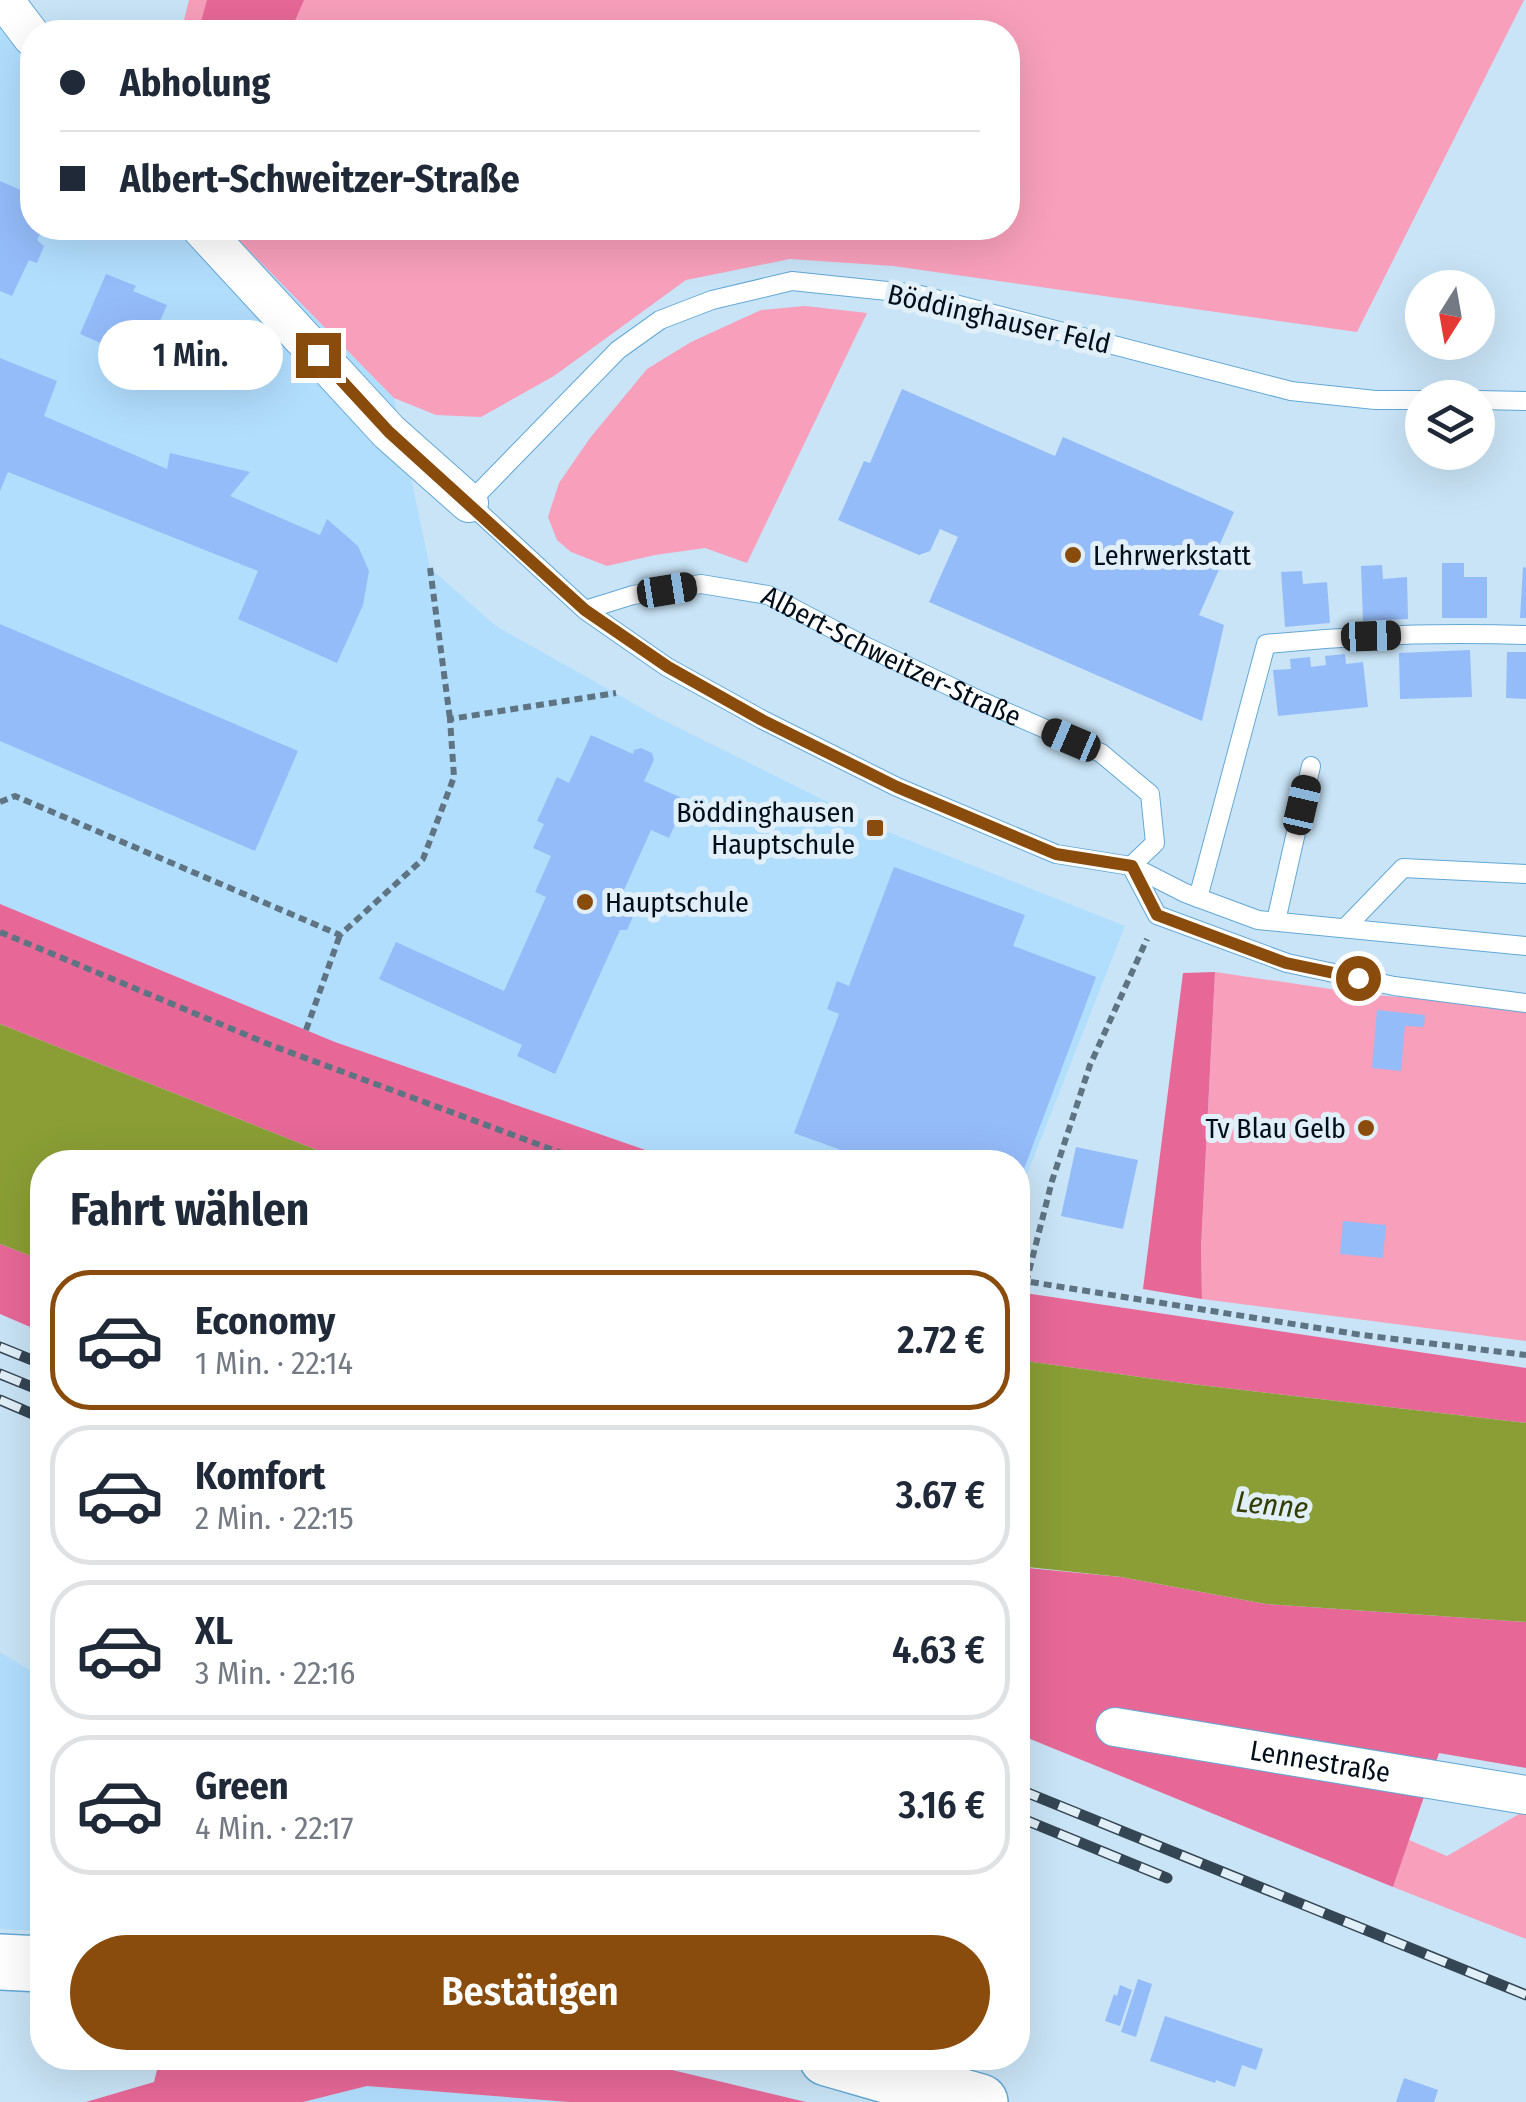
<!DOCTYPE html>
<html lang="de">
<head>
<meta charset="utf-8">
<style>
	body { margin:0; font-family:"Fira Sans Condensed",sans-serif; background:#f6f6f7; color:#1f2937; height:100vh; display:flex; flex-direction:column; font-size:38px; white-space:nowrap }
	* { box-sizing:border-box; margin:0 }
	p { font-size:32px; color:#747a83 }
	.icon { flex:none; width:55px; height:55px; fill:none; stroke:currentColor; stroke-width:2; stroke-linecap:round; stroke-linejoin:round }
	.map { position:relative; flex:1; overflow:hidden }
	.side { position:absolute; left:30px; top:1150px; width:1000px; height:920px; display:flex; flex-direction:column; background:#fff; border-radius:40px; box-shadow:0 10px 40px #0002 }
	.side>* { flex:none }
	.top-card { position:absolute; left:20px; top:20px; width:1000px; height:220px; border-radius:40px; box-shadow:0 10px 40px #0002; display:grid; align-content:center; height:220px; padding:0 40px; background:#fff }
	.needle { width:65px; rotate:191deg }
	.controls { position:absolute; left:1405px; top:270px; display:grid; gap:20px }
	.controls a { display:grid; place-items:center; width:90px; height:90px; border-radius:50%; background:#fff; box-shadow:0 10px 40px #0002; font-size:50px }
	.end { position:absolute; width:45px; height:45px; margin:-22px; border:12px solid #894c0c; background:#fff; box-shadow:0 0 0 5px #fff }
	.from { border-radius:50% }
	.bubble { position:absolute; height:70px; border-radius:35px; background:#fff; box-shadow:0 10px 40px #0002; font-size:32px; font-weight:600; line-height:70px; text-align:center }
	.car { position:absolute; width:30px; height:60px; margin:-30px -15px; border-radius:12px; box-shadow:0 0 8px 2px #0007; background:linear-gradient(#222 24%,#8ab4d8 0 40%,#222 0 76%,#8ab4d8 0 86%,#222 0) }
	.top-card b { display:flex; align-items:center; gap:35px; height:95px; font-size:38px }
	.top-card b+b { border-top:2px solid #e0e1e3 }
	.top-card i { width:25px; height:25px; background:#1f2937 }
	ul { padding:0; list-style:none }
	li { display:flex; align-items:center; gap:30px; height:140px; margin:0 20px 15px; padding:0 20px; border:5px solid #e0e1e3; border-radius:40px }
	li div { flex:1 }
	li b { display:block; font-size:38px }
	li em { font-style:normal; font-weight:600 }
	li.active { border-color:#894c0c }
	li>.icon { width:90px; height:90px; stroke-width:1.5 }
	h2 { padding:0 40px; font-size:45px; line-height:120px }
	.button { display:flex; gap:20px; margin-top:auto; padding:20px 40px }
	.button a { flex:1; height:115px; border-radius:60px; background:#894c0c; color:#fff; font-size:40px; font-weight:600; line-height:115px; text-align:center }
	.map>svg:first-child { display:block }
	.built { fill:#b2defe }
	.green { fill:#f89fbb }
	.forest { fill:#e76897 }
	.water { fill:#8a9e35 }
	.building { fill:#94bcf9 }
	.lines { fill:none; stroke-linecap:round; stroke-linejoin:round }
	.service-casing { stroke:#63a8d5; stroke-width:20 }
	.minor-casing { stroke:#63a8d5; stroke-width:40 }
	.primary-casing { stroke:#63a8d5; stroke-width:58 }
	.path { stroke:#5f7483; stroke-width:6; stroke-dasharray:8 5; stroke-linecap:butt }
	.service { stroke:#fff; stroke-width:18 }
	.minor { stroke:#fff; stroke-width:38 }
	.primary { stroke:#fff; stroke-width:55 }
	.rail-casing { stroke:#344553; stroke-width:11 }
	.rail { stroke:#e1eff8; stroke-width:8; stroke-dasharray:22; stroke-linecap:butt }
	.route { stroke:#894c0c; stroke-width:12 }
	.poi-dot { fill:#894c0c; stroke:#e1eff8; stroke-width:4 }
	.labels { text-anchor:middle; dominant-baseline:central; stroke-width:10; stroke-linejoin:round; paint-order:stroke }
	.street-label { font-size:28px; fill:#000e1a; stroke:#e1eff8 }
	.poi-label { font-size:28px; fill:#000e1a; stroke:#e1eff8; text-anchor:start }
	.water-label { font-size:30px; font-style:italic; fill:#343e04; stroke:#e1eff8 }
</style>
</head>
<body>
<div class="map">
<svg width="1526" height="2102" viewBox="0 0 1526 2102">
	<rect width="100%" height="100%" fill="#c9e4f7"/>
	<!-- built -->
	<g class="built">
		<polygon points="0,0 32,32 32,228 227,228 394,398 430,568 496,626 661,719 888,832 1125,926 1018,1197 1018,1162 680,1162 335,1042 0,904"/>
		<polygon points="0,1652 42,1678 42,1931 0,1929"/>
		<polygon points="367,2086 569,2102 303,2102"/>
	</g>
	<!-- green -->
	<g class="green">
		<polygon points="189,0 1524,0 1357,332 893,266 790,259 686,280 554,376 481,417 436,415 394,398 227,228 1008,228 1008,32 181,32"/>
		<polygon points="805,306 867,313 747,563 705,548 655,555 607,566 571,552 557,540 548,517 559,483 590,438 647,369 691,342 761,310"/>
		<polygon points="1215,972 1364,994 1526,1008 1526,1341 1202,1299 1201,1247"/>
		<polygon points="1526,1810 1526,1939 1393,1887 1409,1840 1447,1856"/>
	</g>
	<!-- forest -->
	<g class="forest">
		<polygon points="207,0 304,0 290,32 198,32"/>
		<polygon points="0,904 335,1042 680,1162 347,1162 0,1024"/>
		<polygon points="1215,972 1201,1247 1202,1299 1143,1289 1183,973"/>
		<polygon points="0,1244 42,1260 42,1332 0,1314"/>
		<polygon points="1018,1292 1526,1368 1526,1423 1183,1383 1018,1360"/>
		<polygon points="1018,1567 1121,1577 1266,1604 1526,1622 1526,1768 1439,1753 1393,1887 1018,1734"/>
		<polygon points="160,2058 622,2058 806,2102 569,2102 367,2086 303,2102 86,2102 154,2082"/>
	</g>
	<!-- water -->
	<g class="water">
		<polygon points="0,1024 347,1162 42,1162 42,1260 0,1244"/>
		<polygon points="1018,1360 1183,1383 1526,1423 1526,1622 1266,1604 1121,1577 1018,1566"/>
	</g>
	<!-- building -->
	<g class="building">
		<polygon points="0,181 32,195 32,228 43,228 37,240 44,246 37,263 29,260 12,296 0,291"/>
		<polygon points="106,274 136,286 133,291 167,305 139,368 114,357 117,350 80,334"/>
		<polygon points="0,358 57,381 44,416 167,469 170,453 250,472 230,496 320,535 327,519 358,546 369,571 363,605 337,663 238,619 258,571 8,472 0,491"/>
		<polygon points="902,389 1055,456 1063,437 1234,512 1216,553 1199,545 1194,554 1221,565 1199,615 1224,625 1202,721 929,602 958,537 940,529 930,551 919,555 838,520 864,461 870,463"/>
		<polygon points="1442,563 1464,563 1464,577 1487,577 1487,618 1442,618"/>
		<polygon points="1382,565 1383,579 1407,577 1408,619 1363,621 1361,566"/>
		<polygon points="1523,567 1526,568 1526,618 1520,618"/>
		<polygon points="1302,571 1303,584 1327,582 1330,623 1285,627 1281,572"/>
		<polygon points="0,624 298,751 255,851 0,741"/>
		<polygon points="1470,650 1472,697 1400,699 1399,653"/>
		<polygon points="1507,652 1526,652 1526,699 1506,698"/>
		<polygon points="1345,654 1346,664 1363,662 1368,707 1278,716 1273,670 1291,669 1290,659 1310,657 1311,667 1326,665 1325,656"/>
		<polygon points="591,735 633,754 634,750 641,748 652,753 654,760 644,781 686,800 669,838 651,830 620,899 635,906 636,910 627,930 620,930 555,1074 517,1056 522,1045 379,979 396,942 504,991 546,897 535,892 551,856 533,848 544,824 537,821 557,777 569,783"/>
		<polygon points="894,867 1025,915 1013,946 1096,977 1018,1185 1018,1162 874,1162 794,1133 839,1014 827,1009 837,981 849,986"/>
		<polygon points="1377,1010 1425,1015 1424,1027 1405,1026 1401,1071 1372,1068"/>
		<polygon points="1076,1147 1138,1160 1123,1229 1061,1216"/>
		<polygon points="1343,1221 1386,1225 1383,1258 1340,1254"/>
		<polygon points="1138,1979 1152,1984 1136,2037 1121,2032"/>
		<polygon points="1120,1985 1132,1990 1120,2026 1105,2021 1114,1994 1117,1996"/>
		<polygon points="1165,2016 1263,2049 1256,2070 1242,2065 1235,2087 1216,2080 1215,2083 1150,2061"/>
		<polygon points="1404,2078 1438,2090 1434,2102 1396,2102"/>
	</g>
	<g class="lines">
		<defs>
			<g id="service">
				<polyline points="1478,400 1526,401"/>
				<path id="s1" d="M585,610L633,595L701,584L768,595L867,647L981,701L1101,753L1150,794L1155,843L1131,866L1056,854L897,787L763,720L667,667L585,610L469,503L618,350L660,320L712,300L792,281L916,294L1291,391L1375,400H1422"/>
				<polyline points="1131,866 1157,915 1287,963 1394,986 1526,1003"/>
				<polyline points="1132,866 1185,893 1258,920 1526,946"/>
				<path d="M1198,898L1266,644C1353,635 1439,632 1526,635"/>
				<polyline points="1276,921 1311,766"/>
				<polyline points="1345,928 1403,868 1526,874"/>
			</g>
			<g id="minor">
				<polyline points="4,0 32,37"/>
				<polyline points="201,228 389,432 469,503"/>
				<path id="s2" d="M1115,1727L1526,1795"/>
			</g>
			<g id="primary">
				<polyline points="0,1962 42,1964"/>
				<polyline points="827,2058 980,2102"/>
			</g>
		</defs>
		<!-- service casing -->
		<use href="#service" class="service-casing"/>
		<!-- minor casing -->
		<use href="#minor" class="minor-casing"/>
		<!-- primary casing -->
		<use href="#primary" class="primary-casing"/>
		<!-- path -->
		<g class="path">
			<polyline points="430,568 450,719"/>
			<polyline points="0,802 15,796 340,935 423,859 454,777 450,719 616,693"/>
			<polyline points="0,932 273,1046 586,1162"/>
			<polyline points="306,1030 340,935"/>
			<polyline points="1018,1280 1362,1335 1526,1355"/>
			<polyline points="1026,1283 1052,1181 1090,1065 1147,939"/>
		</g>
		<!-- service -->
		<use href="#service" class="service"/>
		<!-- minor -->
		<use href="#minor" class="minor"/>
		<!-- primary -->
		<use href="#primary" class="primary"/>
		<defs>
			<g id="rail">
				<polyline points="0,1347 42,1364"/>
				<polyline points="0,1374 42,1391"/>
				<polyline points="0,1400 42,1418"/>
				<polyline points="1018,1789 1526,1995"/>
				<polyline points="1018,1817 1167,1878"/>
			</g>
		</defs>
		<!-- rail casing -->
		<use href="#rail" class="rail-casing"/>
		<!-- rail -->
		<use href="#rail" class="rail"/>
	</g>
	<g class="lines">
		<!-- route -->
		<polyline class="route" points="318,355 389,432 585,610 668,667 762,720 897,787 1056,854 1132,866 1157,915 1286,963 1358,978"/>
	</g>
	<!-- markers -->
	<g class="poi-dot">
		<circle cx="1073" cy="555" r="10"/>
		<rect x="865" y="818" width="20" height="20" rx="5"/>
		<circle cx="585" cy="902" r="10"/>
		<circle cx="1366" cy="1128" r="10"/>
	</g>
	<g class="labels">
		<!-- street labels -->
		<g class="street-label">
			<text transform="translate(999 319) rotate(13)">Böddinghauser Feld</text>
			<text stroke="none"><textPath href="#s1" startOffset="325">Albert-Schweitzer-Straße</textPath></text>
			<text stroke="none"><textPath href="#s2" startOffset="208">Lennestraße</textPath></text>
		</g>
		<!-- poi labels -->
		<g class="poi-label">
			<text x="1093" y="555">Lehrwerkstatt</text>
			<text x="855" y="812" text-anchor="end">Böddinghausen<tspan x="855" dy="32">Hauptschule</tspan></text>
			<text x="605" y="902">Hauptschule</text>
			<text x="1346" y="1128" text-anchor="end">Tv Blau Gelb</text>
		</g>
		<!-- water labels -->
		<g class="water-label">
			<text transform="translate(1272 1505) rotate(6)">Lenne</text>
		</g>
	</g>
</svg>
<div class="controls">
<a><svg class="needle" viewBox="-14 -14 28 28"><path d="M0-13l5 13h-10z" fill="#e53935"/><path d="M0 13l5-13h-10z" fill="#747a83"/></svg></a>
<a><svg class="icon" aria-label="layers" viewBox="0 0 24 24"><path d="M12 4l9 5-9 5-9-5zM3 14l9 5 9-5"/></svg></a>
</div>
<i class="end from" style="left:1358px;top:978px"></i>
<i class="end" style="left:318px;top:355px"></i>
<div class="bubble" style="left:98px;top:320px;width:185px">1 Min.</div>
<i class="car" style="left:667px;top:590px;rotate:81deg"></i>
<i class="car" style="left:1371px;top:636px;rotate:88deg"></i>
<i class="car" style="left:1071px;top:740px;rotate:293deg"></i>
<i class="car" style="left:1302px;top:805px;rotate:13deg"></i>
<div class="top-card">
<b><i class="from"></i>Abholung</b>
<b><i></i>Albert-Schweitzer-Straße</b>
</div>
<section class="side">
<h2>Fahrt wählen</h2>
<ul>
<li class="active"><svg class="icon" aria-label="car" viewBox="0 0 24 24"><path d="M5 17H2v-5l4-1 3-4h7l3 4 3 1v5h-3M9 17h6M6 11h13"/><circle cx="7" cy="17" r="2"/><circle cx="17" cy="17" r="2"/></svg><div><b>Economy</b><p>1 Min. · 22:14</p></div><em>2.72 €</em></li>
<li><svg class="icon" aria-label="car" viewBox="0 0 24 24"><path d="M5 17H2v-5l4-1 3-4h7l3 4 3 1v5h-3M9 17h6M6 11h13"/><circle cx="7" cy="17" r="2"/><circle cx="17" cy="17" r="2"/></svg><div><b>Komfort</b><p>2 Min. · 22:15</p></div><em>3.67 €</em></li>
<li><svg class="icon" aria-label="car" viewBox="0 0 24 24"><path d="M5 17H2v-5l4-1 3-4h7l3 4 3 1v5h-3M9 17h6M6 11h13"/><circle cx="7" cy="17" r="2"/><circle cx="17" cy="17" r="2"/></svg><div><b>XL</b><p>3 Min. · 22:16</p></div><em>4.63 €</em></li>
<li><svg class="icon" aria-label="car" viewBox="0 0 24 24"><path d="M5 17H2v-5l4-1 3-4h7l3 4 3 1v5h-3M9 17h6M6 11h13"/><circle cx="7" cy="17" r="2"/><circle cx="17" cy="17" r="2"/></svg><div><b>Green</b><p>4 Min. · 22:17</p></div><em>3.16 €</em></li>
</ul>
<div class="button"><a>Bestätigen</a></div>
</section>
</div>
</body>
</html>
